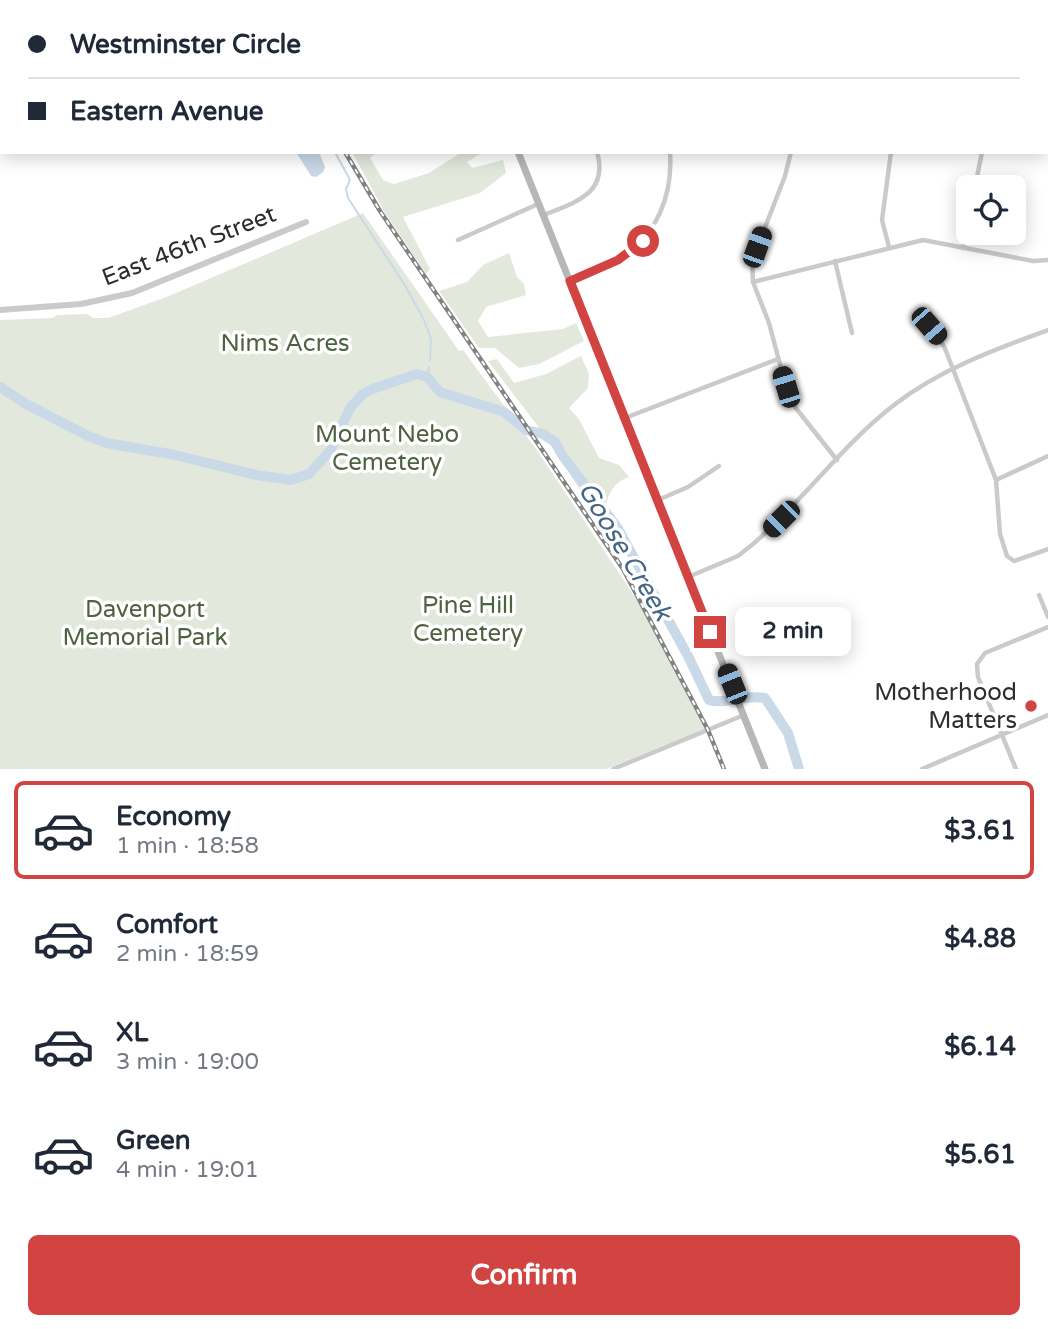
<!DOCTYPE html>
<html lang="en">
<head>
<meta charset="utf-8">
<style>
	body { margin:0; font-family:"Varela Round",sans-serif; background:#f2f2f3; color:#1f2937; height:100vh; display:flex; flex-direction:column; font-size:26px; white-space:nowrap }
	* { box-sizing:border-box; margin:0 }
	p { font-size:23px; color:#747a83 }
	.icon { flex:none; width:38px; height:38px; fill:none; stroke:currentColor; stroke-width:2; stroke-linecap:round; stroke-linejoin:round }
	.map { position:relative; height:769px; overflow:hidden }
	.sheet { display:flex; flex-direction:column; background:#fff; flex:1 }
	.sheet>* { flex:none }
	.guide { position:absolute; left:0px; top:0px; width:1048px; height:154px; box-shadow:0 4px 18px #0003; display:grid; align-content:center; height:154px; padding:0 28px; background:#fff }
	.tools { position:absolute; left:956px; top:175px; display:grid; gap:14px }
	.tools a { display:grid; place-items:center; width:70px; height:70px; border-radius:10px; background:#fff; box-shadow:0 4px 18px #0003; font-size:35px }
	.end { position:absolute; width:32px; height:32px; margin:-16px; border:9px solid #d14442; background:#fff; box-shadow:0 0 0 4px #fff }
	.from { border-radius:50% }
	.bubble { position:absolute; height:49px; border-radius:10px; background:#fff; box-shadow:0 4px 18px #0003; font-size:23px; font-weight:700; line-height:49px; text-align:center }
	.car { position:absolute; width:21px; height:42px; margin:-21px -10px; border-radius:9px; box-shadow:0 0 5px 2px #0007; background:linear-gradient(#222 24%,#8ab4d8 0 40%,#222 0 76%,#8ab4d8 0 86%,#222 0) }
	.guide b { display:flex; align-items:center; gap:24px; height:66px; font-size:26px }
	.guide b+b { border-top:2px solid #e0e1e3 }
	.guide i { width:18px; height:18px; background:#1f2937 }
	ul { padding:12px 0 0; list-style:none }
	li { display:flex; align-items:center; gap:21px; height:98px; margin:0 14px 10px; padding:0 14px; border:4px solid transparent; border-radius:10px }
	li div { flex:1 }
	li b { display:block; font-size:26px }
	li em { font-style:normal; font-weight:700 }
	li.selected { border-color:#d14442 }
	li>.icon { width:63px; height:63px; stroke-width:1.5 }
	.cta { display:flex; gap:14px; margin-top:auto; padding:14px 28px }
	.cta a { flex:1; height:80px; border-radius:10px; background:#d14442; color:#fff; font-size:28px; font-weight:700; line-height:80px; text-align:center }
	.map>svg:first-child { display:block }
	.green { fill:#e2e9dc }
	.water { fill:#cad9e7 }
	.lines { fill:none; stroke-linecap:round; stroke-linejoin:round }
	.stream { stroke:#cad9e7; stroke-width:2 }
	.river { stroke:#cad9e7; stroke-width:10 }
	.minor { stroke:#cacaca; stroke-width:4.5 }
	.tertiary { stroke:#cacaca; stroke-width:6 }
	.secondary { stroke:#b7b7b7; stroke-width:7 }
	.rail-casing { stroke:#828282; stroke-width:4.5 }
	.rail { stroke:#fff; stroke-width:2; stroke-dasharray:5; stroke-linecap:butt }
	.route { stroke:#d14442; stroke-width:9 }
	.poi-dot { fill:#d14442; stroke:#fff; stroke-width:2.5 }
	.labels { text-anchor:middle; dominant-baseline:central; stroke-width:7; stroke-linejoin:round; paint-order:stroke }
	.street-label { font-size:24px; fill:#2d2d2d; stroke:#fff }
	.park-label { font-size:24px; fill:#4d6340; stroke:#fff }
	.poi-label { font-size:24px; fill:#2d2d2d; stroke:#fff; text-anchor:end }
	.water-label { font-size:26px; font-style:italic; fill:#446786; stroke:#fff }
</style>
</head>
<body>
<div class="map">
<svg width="1048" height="769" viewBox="0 0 1048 769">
	<rect width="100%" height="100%" fill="#fff"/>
	<!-- green -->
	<g class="green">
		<polygon points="352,152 377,152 370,158 383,180 394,184 429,173 462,152 483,152 467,162 472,168 503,160 506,173 480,193 403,217 430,269 426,274 385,213"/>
		<polygon points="363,213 459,351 463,350 536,449 623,579 646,615 705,729 606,769 0,769 0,320 53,318 57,315 88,314 93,318 108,318 169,296"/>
		<polygon points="509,253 517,277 524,284 526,295 486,307 478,321 488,337 563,329 576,323 584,341 539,364 519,368 495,348 479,348 439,291 467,282 483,265"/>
		<path d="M581,356L589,374L588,388L569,408L579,419L599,458L619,465L629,477C607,485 607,502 602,523L540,429L488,361L497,359L514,383L546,374Z"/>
	</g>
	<!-- water -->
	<polygon class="water" points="296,152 319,152 325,167 323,172 316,177 311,176"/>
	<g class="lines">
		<!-- stream -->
		<g class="stream">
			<polyline points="270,0 272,2"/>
			<polyline points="337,152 336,154 350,180 346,189 348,198 406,287 424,320 431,339 430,360"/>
			<polyline points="427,377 429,367"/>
		</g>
		<!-- river -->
		<path class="river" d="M0,387L26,404L88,436L107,443L175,455L256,475L291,480L309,474L330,451L350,408L363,394L372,389L417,374L427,377L440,392L504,412L526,430L543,434L555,442L562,455L617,527L688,656L709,700C725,705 744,694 765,698L788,733L799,769"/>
		<!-- minor -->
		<g class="minor">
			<polyline points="380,2 383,0"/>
			<polyline points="745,2 745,0"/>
			<polyline points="1046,29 1048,31"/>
			<polyline points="791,152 785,176 752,261 753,282 769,323 786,387 795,407 837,460"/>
			<polyline points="975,187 982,152"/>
			<path d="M544,215C575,202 609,194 597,152"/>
			<polyline points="458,240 538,204"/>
			<polyline points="889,247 882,220 891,152"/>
			<polyline points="963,248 968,226"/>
			<polyline points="835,261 852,333"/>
			<path d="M570,281C586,274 604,268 619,259C657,236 673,195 670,152"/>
			<polyline points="753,282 923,240 1033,261 1048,260"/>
			<polyline points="929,326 944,346 996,480 1000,534 1007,556 1014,561 1048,549"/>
			<polyline points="625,418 778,359"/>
			<polyline points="996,480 1048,456"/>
			<polyline points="658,500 688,487 719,466"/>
			<path d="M688,577L738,556L753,544C803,501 842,445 894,405C939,370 995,349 1048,330"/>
			<polyline points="1039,595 1048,617"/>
			<polyline points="613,769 744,715"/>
			<polyline points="922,769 1048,715"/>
			<polyline points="1016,769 978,677 977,664 985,653 1048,627"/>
		</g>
		<!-- tertiary -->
		<g class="tertiary">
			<polyline points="833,2 838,0"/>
			<polyline points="0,310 81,304 132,293 306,222"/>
		</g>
		<!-- secondary -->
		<g class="secondary">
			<polyline points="456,0 456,2"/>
			<polyline points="518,152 765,769"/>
		</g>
		<defs>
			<g id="rail">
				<polyline points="227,0 229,2"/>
				<polyline points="345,152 380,211 623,569 708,730 724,769"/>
			</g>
		</defs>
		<!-- rail casing -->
		<use href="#rail" class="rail-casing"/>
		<!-- rail -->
		<use href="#rail" class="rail"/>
	</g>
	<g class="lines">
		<!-- route -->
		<polyline class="route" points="643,241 618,260 570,281 710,632"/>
	</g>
	<!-- markers -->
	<circle class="poi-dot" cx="1031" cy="706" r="7"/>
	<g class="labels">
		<!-- street labels -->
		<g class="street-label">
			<text transform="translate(189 246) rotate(-21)">East 46th Street</text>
		</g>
		<!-- park labels -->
		<g class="park-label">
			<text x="285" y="343">Nims Acres</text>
			<text x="387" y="434">Mount Nebo<tspan x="387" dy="28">Cemetery</tspan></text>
			<text x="468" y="605">Pine Hill<tspan x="468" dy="28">Cemetery</tspan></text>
			<text x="145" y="609">Davenport<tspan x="145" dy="28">Memorial Park</tspan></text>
		</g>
		<!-- poi labels -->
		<g class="poi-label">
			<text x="1017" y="692">Motherhood<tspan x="1017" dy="28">Matters</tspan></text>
		</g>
		<!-- water labels -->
		<g class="water-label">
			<text transform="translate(625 551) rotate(59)">Goose Creek</text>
		</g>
	</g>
</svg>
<div class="tools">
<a><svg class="icon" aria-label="locate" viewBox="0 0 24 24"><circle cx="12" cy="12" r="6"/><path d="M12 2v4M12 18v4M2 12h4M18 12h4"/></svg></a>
</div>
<i class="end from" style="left:643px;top:241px"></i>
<i class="end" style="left:710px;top:632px"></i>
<div class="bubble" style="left:735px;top:607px;width:116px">2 min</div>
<i class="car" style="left:757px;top:247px;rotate:20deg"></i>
<i class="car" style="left:929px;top:326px;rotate:139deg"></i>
<i class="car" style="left:786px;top:387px;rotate:343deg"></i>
<i class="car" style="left:781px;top:519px;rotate:225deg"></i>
<i class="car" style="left:732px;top:684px;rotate:338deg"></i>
<div class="guide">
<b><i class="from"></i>Westminster Circle</b>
<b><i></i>Eastern Avenue</b>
</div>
</div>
<section class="sheet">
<ul>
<li class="selected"><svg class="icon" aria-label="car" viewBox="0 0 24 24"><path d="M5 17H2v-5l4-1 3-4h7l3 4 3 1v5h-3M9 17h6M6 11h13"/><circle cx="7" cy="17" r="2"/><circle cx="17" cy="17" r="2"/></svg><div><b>Economy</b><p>1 min · 18:58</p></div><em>$3.61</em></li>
<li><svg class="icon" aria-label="car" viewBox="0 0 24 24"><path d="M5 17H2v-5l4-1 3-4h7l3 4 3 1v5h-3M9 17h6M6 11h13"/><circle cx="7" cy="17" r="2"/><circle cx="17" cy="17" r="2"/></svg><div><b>Comfort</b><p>2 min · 18:59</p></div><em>$4.88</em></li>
<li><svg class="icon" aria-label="car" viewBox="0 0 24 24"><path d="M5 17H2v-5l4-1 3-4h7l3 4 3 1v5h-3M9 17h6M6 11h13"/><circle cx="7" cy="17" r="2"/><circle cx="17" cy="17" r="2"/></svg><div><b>XL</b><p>3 min · 19:00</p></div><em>$6.14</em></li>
<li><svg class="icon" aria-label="car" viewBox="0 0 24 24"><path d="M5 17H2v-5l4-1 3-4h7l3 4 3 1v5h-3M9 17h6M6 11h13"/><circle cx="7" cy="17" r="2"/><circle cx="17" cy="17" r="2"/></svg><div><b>Green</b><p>4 min · 19:01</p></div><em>$5.61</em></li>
</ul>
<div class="cta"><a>Confirm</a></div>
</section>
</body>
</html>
